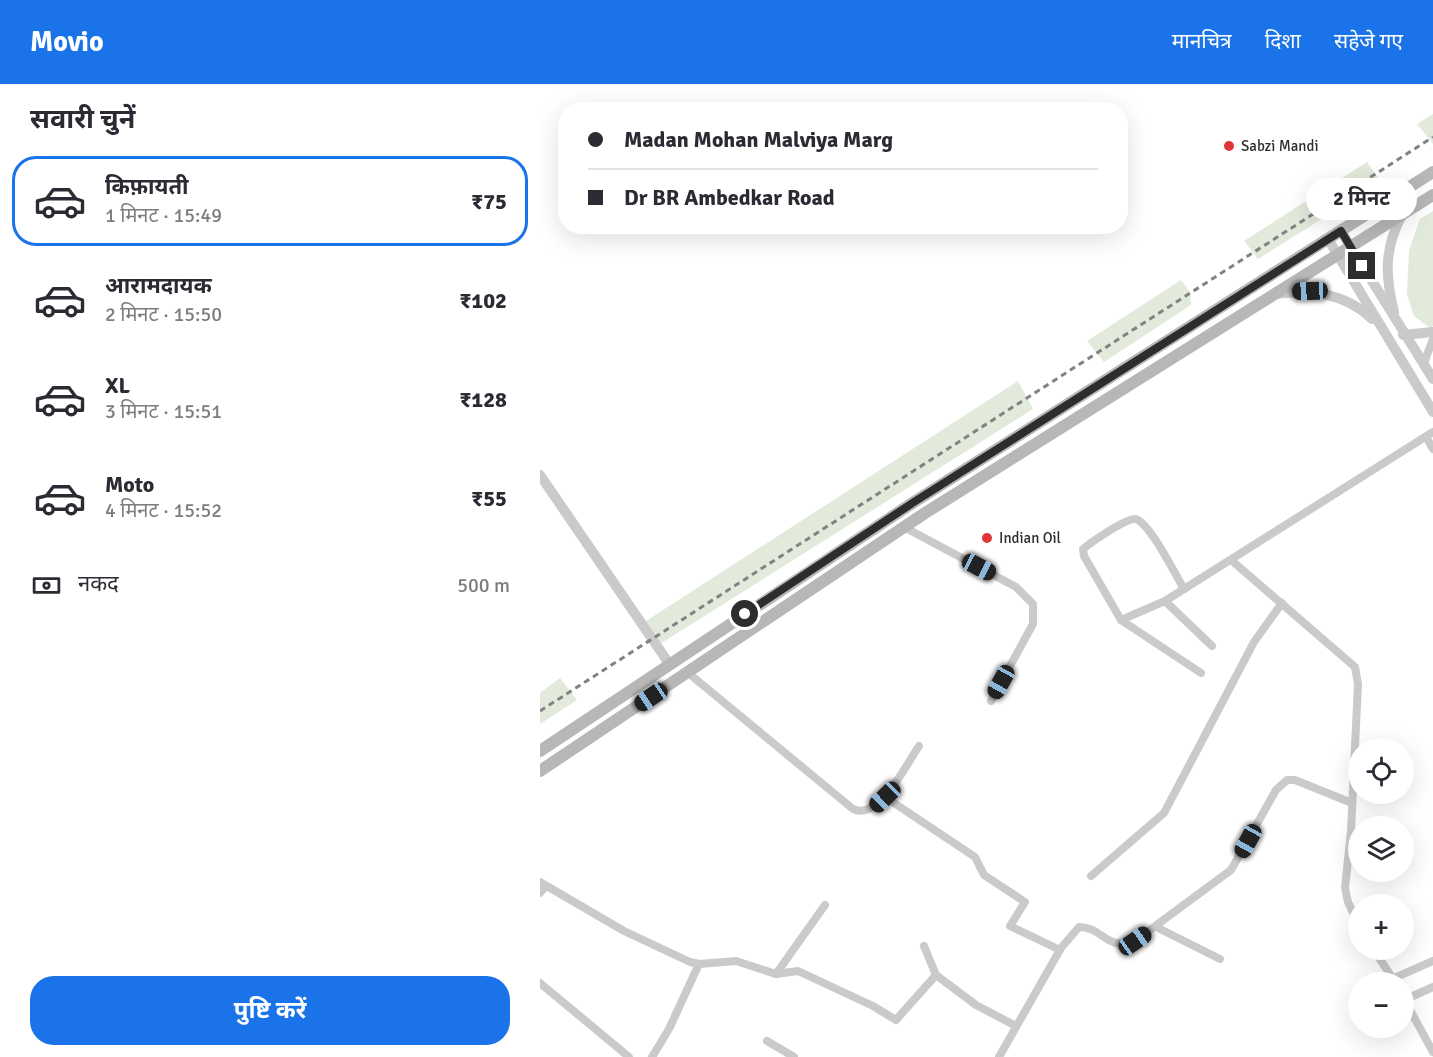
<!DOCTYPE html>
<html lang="hi">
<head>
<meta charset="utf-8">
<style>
	body { margin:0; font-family:Signika,"Noto Sans Devanagari",sans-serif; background:#f2f2f3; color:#2b2b33; height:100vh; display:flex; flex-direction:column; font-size:22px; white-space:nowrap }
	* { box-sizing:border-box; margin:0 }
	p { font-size:20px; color:#7c7c81 }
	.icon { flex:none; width:33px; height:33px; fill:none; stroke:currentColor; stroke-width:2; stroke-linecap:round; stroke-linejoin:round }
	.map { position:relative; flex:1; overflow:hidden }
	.details { display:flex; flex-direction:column; background:#fff; width:540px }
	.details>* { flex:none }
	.guide { position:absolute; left:18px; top:18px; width:570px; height:132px; border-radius:24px; box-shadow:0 6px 24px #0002; display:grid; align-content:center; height:132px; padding:0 30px; background:#fff }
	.buttons { position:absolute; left:808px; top:654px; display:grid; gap:12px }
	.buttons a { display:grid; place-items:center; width:66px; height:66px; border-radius:50%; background:#fff; box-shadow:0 6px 24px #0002; font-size:30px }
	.end { position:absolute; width:27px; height:27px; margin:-14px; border:8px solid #2d2d2d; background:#fff; box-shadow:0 0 0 3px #fff }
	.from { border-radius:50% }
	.bubble { position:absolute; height:42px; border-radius:21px; background:#fff; box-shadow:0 6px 24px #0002; font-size:20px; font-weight:700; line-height:42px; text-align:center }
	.car { position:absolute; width:18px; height:36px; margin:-18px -9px; border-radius:8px; box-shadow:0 0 4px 2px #0007; background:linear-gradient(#222 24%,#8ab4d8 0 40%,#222 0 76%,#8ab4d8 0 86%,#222 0) }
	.guide b { display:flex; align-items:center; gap:21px; height:57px; font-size:22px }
	.guide b+b { border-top:2px solid #e1e1e2 }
	.guide i { width:15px; height:15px; background:#2b2b33 }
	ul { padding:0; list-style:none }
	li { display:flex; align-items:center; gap:18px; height:90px; margin:0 12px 9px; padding:0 18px; border:3px solid transparent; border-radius:24px }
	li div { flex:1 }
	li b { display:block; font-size:22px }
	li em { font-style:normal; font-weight:700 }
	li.selected { border-color:#1a73e8 }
	li>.icon { width:54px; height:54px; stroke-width:1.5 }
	h2 { padding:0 30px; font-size:27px; line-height:72px }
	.pay { display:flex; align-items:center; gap:15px; height:66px; padding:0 30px; font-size:22px }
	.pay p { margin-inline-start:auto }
	.cta { display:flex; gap:12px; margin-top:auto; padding:12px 30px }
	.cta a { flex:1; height:69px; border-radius:24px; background:#1a73e8; color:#fff; font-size:24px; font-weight:700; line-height:69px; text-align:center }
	header { display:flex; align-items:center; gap:36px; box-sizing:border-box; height:84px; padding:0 30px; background:#1a73e8; color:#fff }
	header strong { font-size:28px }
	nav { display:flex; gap:33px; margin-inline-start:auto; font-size:21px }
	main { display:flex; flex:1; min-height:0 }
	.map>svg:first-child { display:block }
	.green { fill:#e2eadb }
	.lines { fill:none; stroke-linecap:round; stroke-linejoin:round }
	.minor { stroke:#cacaca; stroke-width:8 }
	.tertiary { stroke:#cacaca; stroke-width:10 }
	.secondary { stroke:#b7b7b7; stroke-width:12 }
	.rail { stroke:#828282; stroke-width:3; stroke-dasharray:6 4.5; stroke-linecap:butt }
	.route { stroke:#2d2d2d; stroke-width:8 }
	.poi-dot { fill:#de3538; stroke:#fff; stroke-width:2 }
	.labels { text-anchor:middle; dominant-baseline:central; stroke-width:6; stroke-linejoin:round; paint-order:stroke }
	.poi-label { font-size:15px; fill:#2d2d2d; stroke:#fff; text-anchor:start }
</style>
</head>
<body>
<header>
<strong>Movio</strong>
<nav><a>मानचित्र</a><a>दिशा</a><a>सहेजे गए</a></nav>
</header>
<main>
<section class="details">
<h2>सवारी चुनें</h2>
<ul>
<li class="selected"><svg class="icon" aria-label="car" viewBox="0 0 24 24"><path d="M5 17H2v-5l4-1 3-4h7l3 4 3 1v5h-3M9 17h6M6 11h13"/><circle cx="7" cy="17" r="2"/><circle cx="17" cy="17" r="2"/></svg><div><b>किफ़ायती</b><p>1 मिनट · 15:49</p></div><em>₹75</em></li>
<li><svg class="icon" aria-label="car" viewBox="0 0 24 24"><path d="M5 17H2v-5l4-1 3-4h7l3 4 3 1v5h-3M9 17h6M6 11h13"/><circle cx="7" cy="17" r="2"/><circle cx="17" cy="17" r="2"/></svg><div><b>आरामदायक</b><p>2 मिनट · 15:50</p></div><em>₹102</em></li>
<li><svg class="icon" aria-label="car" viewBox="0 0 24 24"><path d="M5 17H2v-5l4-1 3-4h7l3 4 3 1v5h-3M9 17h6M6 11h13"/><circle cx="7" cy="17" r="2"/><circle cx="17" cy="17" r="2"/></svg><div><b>XL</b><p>3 मिनट · 15:51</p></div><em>₹128</em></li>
<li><svg class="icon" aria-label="car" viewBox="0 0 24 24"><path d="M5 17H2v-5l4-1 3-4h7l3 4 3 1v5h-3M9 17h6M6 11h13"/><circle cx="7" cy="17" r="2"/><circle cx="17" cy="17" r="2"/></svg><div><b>Moto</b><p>4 मिनट · 15:52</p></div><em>₹55</em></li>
</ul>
<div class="pay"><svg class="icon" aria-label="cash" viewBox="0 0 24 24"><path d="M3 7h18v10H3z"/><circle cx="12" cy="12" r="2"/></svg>नकद<p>500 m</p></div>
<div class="cta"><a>पुष्टि करें</a></div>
</section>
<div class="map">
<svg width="893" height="973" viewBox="0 0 893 973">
	<rect width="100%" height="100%" fill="#fff"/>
	<!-- green -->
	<g class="green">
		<polygon points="893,30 893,60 877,40"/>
		<polygon points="827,78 841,98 718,175 704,157"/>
		<polygon points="893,127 893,242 890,244 874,232 867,210 869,166 880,135"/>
		<polygon points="641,196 650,208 651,221 564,278 547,257"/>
		<polygon points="478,297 493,325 120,560 106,537"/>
		<polygon points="20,594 37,616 0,640 0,609"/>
	</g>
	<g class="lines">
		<!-- minor -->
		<g class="minor">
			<polyline points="884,279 893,255"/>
			<polyline points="886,353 893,365"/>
			<polyline points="364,443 476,503 493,520 493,540 451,617"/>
			<polyline points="691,476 815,583 818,600 811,747 805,804 808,818 819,841"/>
			<path d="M644,505C635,490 611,441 596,435C589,432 550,459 543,465L544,472L581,536L661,589"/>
			<polyline points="625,517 672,562"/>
			<polyline points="581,536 625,517 893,348"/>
			<path d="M147,588L313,725C339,737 366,681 379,662"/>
			<polyline points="345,713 435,773 444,791 485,818 470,842 520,866"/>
			<polyline points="551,792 624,729 714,558 742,519"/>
			<polyline points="0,798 84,847 150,878 159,880 196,877 236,890 258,887 333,922 356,936 396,891"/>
			<polyline points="0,809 6,802"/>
			<polyline points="616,843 680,875"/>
			<polyline points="384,862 396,891 436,921 476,942"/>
			<polyline points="834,866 855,898"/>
			<polyline points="236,890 285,821"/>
			<polyline points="852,895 893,877"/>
			<polyline points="0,899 89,973"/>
			<polyline points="864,915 893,968"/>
			<polyline points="864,916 893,903"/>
			<polyline points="227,957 254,973"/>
			<polyline points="112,973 129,945 159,880"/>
			<path d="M459,973L521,864L539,843C563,843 565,867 595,857L691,786L736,706L747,696H755L812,719"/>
		</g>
		<!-- tertiary -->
		<g class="tertiary">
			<polyline points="801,147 893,295"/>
			<polyline points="788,155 893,328"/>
			<path d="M735,210C771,206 804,208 832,235"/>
			<path d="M854,228C845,191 844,165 862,131"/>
			<polyline points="863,251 893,248"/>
			<polyline points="0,391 130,581"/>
		</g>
		<!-- secondary -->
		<g class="secondary">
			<polyline points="0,667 374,418 893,88"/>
			<polyline points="0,687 385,429 893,111"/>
		</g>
		<!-- rail -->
		<polyline class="rail" points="0,627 893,53"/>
	</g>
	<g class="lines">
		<!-- route -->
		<polyline class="route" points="205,530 374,418 801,147 822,182"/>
	</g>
	<!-- markers -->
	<g class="poi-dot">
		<circle cx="689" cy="62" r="6"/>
		<circle cx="447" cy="454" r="6"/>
	</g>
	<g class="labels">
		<!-- poi labels -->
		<g class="poi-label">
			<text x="701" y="62">Sabzi Mandi</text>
			<text x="459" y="454">Indian Oil</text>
		</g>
	</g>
</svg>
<div class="buttons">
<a><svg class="icon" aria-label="locate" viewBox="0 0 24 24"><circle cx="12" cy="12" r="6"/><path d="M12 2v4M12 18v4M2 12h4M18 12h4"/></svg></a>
<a><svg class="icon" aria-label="layers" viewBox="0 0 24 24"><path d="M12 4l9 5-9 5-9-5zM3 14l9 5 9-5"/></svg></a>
<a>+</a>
<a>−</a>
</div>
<i class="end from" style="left:205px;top:530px"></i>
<i class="end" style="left:822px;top:182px"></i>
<div class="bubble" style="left:766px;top:94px;width:111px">2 मिनट</div>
<i class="car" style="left:770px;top:207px;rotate:268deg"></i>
<i class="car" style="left:439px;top:483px;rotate:118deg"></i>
<i class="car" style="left:461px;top:598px;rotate:209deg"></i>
<i class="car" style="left:111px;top:613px;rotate:236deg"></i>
<i class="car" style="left:345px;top:713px;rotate:226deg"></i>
<i class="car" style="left:708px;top:757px;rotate:209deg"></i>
<i class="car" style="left:595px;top:857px;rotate:55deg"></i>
<div class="guide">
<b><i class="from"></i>Madan Mohan Malviya Marg</b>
<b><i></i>Dr BR Ambedkar Road</b>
</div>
</div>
</main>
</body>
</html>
